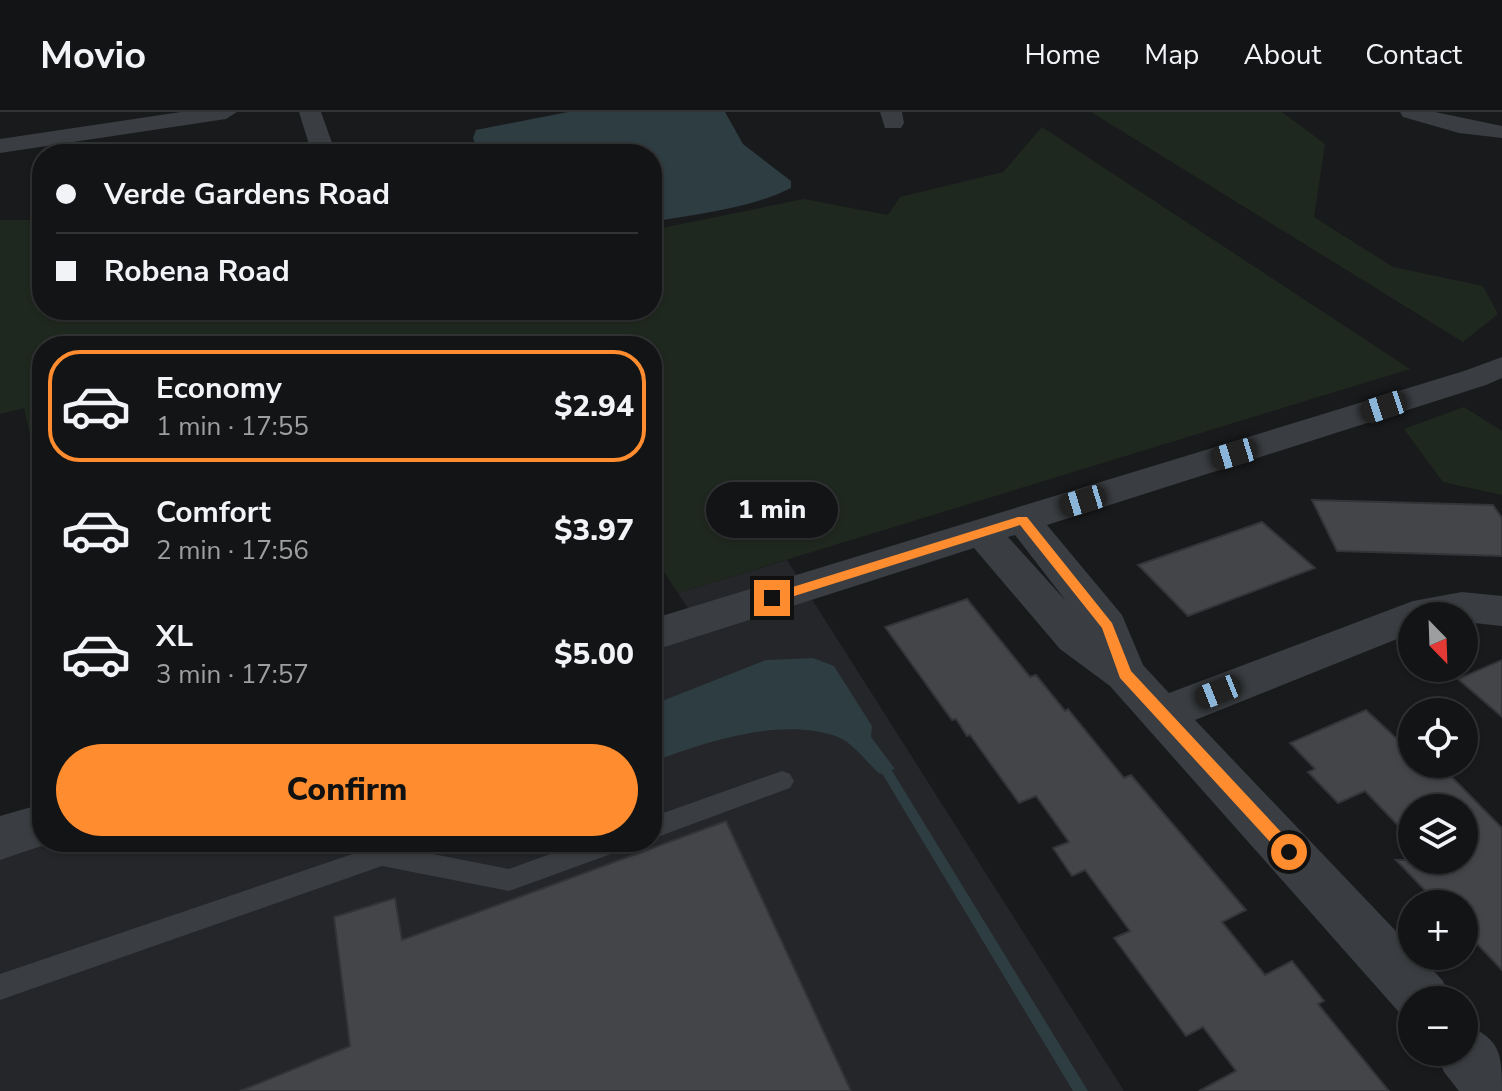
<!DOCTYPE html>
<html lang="en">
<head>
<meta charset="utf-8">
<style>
	body { margin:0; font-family:"Nunito Sans",sans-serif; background:#1c1d1e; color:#f1f3f6; height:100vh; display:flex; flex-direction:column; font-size:30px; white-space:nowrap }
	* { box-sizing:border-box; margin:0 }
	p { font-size:26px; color:#9d9ea0 }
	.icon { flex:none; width:44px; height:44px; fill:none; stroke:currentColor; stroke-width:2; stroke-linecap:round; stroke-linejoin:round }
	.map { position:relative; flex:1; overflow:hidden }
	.drawer { position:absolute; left:32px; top:224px; width:630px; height:516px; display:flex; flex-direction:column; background:#131415; border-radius:32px; box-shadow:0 2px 6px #0004,0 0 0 2px #323334 }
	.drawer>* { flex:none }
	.banner { position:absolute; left:32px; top:32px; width:630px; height:176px; border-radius:32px; box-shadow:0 2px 6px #0004,0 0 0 2px #323334; display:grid; align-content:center; height:176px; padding:0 24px; background:#131415 }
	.needle { width:52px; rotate:157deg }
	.controls { position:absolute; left:1398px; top:490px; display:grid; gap:16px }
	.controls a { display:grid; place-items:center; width:80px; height:80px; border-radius:50%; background:#131415; box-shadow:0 2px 6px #0004,0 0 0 2px #323334; font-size:40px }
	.end { position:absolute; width:36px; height:36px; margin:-18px; border:10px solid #ff8c2e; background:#111; box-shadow:0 0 0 4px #111 }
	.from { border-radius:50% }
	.bubble { position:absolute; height:56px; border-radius:28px; background:#131415; box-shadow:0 2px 6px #0004,0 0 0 2px #323334; font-size:26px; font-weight:800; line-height:56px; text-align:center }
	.car { position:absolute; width:24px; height:48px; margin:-24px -12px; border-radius:10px; box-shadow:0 0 6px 2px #0007; background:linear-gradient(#222 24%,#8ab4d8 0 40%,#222 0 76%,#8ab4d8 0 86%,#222 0) }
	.banner b { display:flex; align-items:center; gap:28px; height:76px; font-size:30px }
	.banner b+b { border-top:2px solid #323334 }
	.banner i { width:20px; height:20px; background:#f1f3f6 }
	ul { padding:14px 0 0; list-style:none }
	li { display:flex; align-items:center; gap:24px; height:112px; margin:0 16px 12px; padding:0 8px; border:4px solid transparent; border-radius:32px }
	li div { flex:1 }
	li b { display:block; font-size:30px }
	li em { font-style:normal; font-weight:800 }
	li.on { border-color:#ff8c2e }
	li>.icon { width:72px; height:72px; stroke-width:1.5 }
	.cta { display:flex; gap:16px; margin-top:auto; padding:16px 24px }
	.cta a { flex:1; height:92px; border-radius:48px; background:#ff8c2e; color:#111; font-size:32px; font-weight:800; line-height:92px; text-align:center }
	header { display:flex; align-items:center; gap:48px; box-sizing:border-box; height:112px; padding:0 40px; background:#131415; border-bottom:2px solid #323334 }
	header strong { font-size:38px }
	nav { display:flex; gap:44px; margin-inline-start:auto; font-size:28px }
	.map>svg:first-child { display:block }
	.built { fill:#252629 }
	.green { fill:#1f281e }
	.water { fill:#2e3d42 }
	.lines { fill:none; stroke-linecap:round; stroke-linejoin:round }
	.stream { fill:#2e3d42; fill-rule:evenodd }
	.building { fill:#434549; stroke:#333438; stroke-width:2 }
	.service { fill:#3a3d41; fill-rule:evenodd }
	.minor { fill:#3a3d41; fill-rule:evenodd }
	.route { fill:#ff8c2e }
</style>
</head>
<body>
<header>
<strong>Movio</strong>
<nav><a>Home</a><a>Map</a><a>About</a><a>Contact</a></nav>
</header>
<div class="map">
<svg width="1502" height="979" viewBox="0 0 1502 979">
	<rect width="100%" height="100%" fill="#191a1c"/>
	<!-- built -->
	<polygon class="built" points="787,448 1124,979 0,979 0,711 42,730 652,730 652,508 688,496 678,481"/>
	<!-- green -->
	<g class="green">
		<polygon points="1091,0 1282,0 1325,32 1314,105 1393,155 1483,174 1498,202 1463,230"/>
		<polygon points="1042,15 1410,257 678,481 652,441 652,234 42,234 42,376 24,296 0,302 0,108 42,108 42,198 652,198 652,118 804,87 888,103 900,85 1003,60"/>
		<polygon points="1464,295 1502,319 1502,383 1443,370 1404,317"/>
	</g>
	<!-- water -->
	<g class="water">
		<path d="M568,0H725L743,32L791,69V76C749,97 698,102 652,110V42H479L473,26L476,18Z"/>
		<path d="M813,546L834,554L872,614L871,625L895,657L880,662C868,652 853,631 838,625C782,604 705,630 652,650V593L766,548Z"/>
	</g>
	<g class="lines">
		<!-- stream -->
		<polygon class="stream" points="887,655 891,657 1088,979 1073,979 883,663 881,660 883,657"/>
	</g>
	<!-- building -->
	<g class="building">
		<polygon points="1312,388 1493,393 1502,406 1502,444 1337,439"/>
		<polygon points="1262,410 1315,456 1188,504 1138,453"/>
		<polygon points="967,487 1030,565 1036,563 1065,599 1068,597 1124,666 1131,663 1246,798 1222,810 1265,863 1292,849 1324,889 1318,892 1389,979 1199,979 1236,959 1203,915 1186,924 1114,826 1130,819 1085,758 1072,764 1053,736 1069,730 1036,684 1019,691 970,623 967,624 956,607 952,608 885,515"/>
		<polygon points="1502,548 1502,605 1458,567"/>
		<polygon points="1366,598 1412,641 1412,652 1439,652 1502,716 1502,858 1464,818 1464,792 1438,792 1396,748 1464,748 1464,696 1412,696 1412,728 1365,679 1338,691 1308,660 1315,657 1290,631"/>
		<polygon points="726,709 851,979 240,979 350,934 334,805 395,786 402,828"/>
	</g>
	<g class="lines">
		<!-- service -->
		<g class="service">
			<polygon points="782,659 790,662 794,669 790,676 652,727 652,705"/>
			<polygon points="583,730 625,730 622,738 509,779 382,754 0,888 0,862 382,732 509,757"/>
		</g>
		<!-- minor -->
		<g class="minor">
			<polygon points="181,0 237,0 226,7 0,41 0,27"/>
			<polygon points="299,0 321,0 336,42 312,42"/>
			<polygon points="880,0 902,0 904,11 901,16 885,16"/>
			<polygon points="1400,0 1435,0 1502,14 1502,26 1459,21 1403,5"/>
			<path d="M1502,245V266L1486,273L1047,413L1122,503L1143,553L1169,581L1413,489L1462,480L1502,484V514L1464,510V504H1412V521L1195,608L1412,836V844H1420L1443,869L1451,888H1412V910L1405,907L1110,574L1060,537L974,436L652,539V507L1464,259ZM1015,423L1066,489L1008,425Z"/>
			<polygon points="42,692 42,730 53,730 0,748 0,704"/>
			<path d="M1464,912C1501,927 1502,942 1502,979H1459L1444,960L1436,940H1464Z"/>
		</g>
	</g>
	<!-- route -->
	<polygon class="route" points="1018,405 1027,405 1112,511 1131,559 1295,735 1295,745 1284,745 1120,566 1102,516 1020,413 772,491 765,486 767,483"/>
</svg>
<div class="controls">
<a><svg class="needle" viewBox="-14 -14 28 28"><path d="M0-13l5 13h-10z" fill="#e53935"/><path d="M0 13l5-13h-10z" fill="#9d9ea0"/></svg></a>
<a><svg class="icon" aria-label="locate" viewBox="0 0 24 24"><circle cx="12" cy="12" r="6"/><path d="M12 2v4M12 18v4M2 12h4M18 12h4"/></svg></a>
<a><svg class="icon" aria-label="layers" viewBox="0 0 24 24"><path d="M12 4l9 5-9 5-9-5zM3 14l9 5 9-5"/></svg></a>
<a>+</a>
<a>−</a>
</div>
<i class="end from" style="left:1289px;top:740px"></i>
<i class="end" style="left:772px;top:486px"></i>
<div class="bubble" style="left:706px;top:370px;width:132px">1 min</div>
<i class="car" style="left:1384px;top:295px;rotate:252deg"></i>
<i class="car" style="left:1234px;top:342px;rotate:253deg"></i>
<i class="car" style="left:1083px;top:389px;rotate:253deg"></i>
<i class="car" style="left:1218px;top:580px;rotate:248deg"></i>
<div class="banner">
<b><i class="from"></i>Verde Gardens Road</b>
<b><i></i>Robena Road</b>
</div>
<section class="drawer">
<ul>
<li class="on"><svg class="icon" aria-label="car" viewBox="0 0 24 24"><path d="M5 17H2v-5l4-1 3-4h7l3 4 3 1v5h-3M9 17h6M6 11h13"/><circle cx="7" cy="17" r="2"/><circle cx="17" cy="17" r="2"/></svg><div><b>Economy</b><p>1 min · 17:55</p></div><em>$2.94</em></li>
<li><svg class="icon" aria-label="car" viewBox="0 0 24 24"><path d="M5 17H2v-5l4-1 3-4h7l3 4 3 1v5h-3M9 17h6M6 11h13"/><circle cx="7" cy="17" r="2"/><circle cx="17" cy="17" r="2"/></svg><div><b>Comfort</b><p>2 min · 17:56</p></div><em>$3.97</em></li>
<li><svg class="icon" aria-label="car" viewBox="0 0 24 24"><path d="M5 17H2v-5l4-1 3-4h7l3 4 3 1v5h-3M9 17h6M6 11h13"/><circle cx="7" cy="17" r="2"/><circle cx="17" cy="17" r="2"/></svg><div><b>XL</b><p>3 min · 17:57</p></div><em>$5.00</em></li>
</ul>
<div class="cta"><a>Confirm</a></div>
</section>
</div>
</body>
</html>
